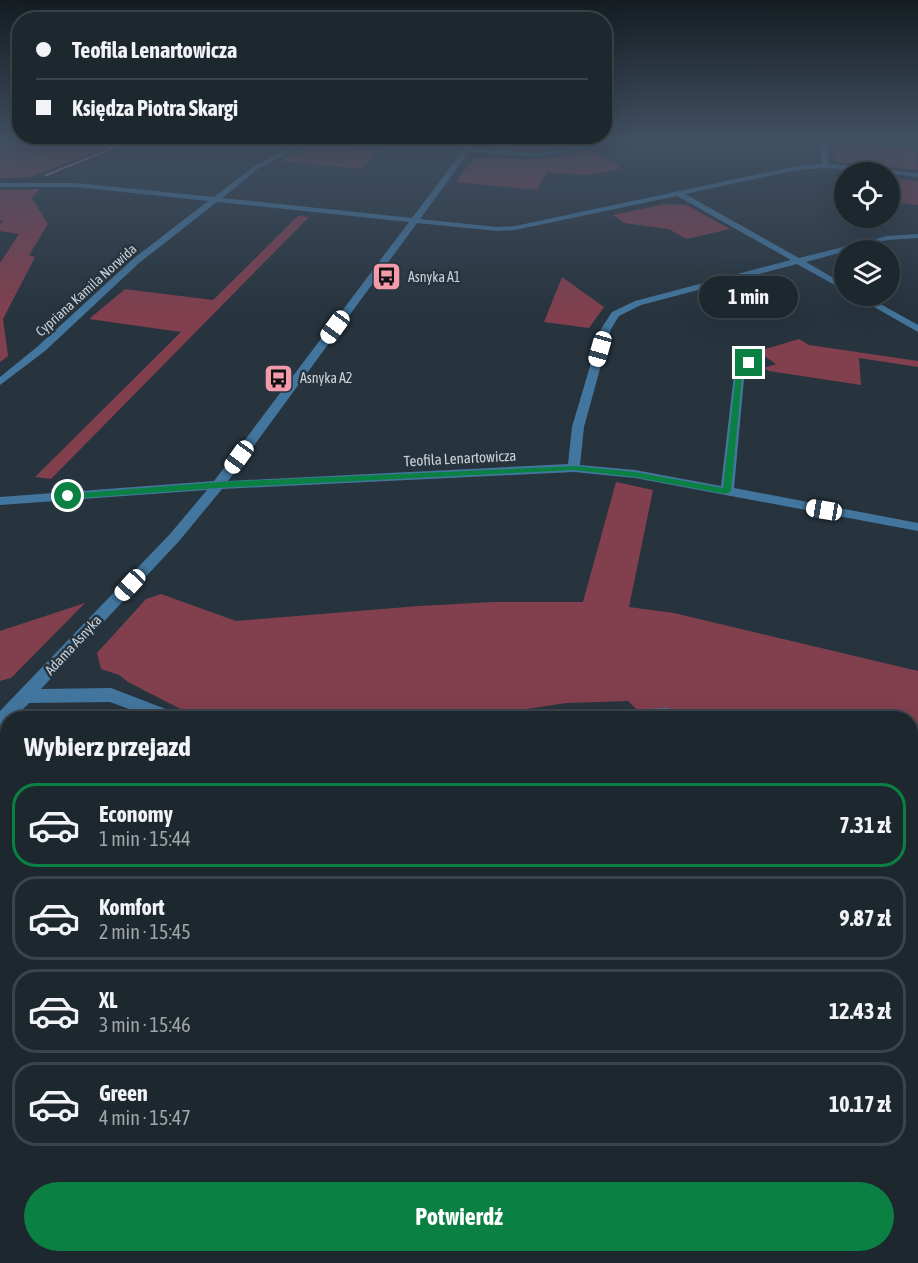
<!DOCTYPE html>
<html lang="pl">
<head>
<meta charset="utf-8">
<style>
	body { margin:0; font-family:"Asap Condensed",sans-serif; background:#2a333a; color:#f1f3f6; height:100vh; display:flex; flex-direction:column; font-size:22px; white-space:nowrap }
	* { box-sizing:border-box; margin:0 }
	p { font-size:20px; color:#a0a5aa }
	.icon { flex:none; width:33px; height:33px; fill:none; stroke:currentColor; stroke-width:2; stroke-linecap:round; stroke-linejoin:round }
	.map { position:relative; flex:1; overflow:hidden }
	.panel { position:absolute; left:0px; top:711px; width:918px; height:552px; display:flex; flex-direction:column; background:#1d272e; border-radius:24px 24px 0 0; box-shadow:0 6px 24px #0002,0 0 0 2px #3b444a }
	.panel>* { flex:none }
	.guide { position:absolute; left:12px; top:12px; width:600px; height:132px; border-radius:24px; box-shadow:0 6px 24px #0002,0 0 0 2px #3b444a; display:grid; align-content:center; height:132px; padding:0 24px; background:#1d272e }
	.fabs { position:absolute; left:834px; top:162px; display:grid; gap:12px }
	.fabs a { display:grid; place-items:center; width:66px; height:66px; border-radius:50%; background:#1d272e; box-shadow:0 6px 24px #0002,0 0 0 2px #3b444a; font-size:30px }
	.end { position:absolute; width:27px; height:27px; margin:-14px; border:8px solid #0b8043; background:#fff; box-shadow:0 0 0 3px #fff }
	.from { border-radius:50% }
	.bubble { position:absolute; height:42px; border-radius:21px; background:#1d272e; box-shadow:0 6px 24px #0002,0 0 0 2px #3b444a; font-size:20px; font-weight:700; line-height:42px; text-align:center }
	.car { position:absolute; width:18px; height:36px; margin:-18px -9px; border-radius:8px; box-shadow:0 0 4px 2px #0007; background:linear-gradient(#fff 24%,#345 0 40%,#fff 0 76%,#345 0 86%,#fff 0) }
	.guide b { display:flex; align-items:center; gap:21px; height:57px; font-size:22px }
	.guide b+b { border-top:2px solid #3b444a }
	.guide i { width:15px; height:15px; background:#f1f3f6 }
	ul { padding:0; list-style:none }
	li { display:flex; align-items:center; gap:18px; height:84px; margin:0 12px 9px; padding:0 12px; border:3px solid #3b444a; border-radius:24px }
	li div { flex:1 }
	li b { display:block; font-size:22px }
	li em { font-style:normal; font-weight:700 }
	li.on { border-color:#0b8043 }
	li>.icon { width:54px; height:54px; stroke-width:1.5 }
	h2 { padding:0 24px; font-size:27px; line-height:72px }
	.cta { display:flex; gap:12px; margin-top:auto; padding:12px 24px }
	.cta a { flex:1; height:69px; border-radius:36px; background:#0b8043; color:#fff; font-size:24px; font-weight:700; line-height:69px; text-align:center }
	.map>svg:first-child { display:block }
	.green { fill:#823f4e }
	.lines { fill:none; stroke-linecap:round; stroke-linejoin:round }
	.stream { fill:#c28092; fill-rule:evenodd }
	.minor { fill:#43769e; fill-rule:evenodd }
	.route { fill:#0b8043 }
	.labels { text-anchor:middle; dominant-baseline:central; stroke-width:5; stroke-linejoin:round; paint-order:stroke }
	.far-poi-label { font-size:14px; fill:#cad2d9; stroke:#27343e; text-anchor:start }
	.far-street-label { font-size:14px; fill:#cad2d9; stroke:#27343e }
	.street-label { font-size:15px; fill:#cad2d9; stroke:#27343e }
</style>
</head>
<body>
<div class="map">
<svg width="918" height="1263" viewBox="0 0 918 1263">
	<rect width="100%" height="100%" fill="#27343e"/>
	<!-- green -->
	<g class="green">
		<polygon points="0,139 129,139 31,177 0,178"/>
		<path d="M490,139H564L561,146C539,151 506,159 487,144Z"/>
		<polygon points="833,139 873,139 875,146 914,149 918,170 838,162 834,157"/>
		<polygon points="315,144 379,150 361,169 280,161"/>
		<polygon points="589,150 622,168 589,175 547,172 537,190 456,182 473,159 478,158 541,159"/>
		<polygon points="890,178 918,181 918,205 890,202"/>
		<polygon points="40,189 32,198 48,224 29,255 35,257 3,319 8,356 0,362 0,263 19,234 0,231 0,224 3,221 0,220 0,190"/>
		<polygon points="665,204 687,205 730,229 686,239 669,229 624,223 613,215"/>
		<polygon points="298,216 309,217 51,479 35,477 181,332 89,319 125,289 213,300"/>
		<polygon points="562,277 604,307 589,328 544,322"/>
		<polygon points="799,339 809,345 918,361 918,367 859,358 861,385 769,371 764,368 776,364 763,355 750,358 745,355"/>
		<polygon points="616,482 653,490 629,607 674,613 918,671 918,997 910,995 910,718 645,718 628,701 566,703 469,718 210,718 196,717 128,682 119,675 101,669 97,653 146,599 161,594 236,621 419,606 493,602 583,602"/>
		<polygon points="85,603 11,678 0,681 0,631"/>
	</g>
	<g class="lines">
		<!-- stream -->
		<polygon class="stream" points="132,139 137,139 47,176 44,175"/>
		<!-- minor -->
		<g class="minor">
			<path d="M305,139H313L259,168L222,198L412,218L472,139H478L471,148L538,153L614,139H627L538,157L469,152L420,219L497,227L515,226L797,166L821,164V139H827L828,164L918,173V177L890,174V172L825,168L797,170L685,194L799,258L887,236L918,234V238L887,240L806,262L844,284V290L797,264L641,305L619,316L611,329L584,427L580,465L635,470L721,486L735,366L749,360L754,363L745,368L734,488L918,523V531L635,478L574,472L222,489L180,540L41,689L111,688L176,713L178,718H153L110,702L29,703L14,718H8V725L0,729V711L170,534L207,490L0,505V497L214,481L409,222L217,202L139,263L45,351L0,385V377L37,347L133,259L208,201L76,187H0V183H76L214,197L255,166ZM677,196L791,260L635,301L612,312L601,329L572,427L568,464L228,481L417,223L497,231L515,230Z"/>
			<polygon points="855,296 866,296 918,325 918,332"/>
			<polygon points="667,708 673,710 675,715 673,718 597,718 599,713 605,711"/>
			<polygon points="8,1139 8,1163 0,1164 0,1140"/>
			<polygon points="110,1256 137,1256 134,1263 107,1263"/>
			<polygon points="740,1256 779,1256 782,1263 743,1263"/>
		</g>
	</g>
	<!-- sky -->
	<linearGradient id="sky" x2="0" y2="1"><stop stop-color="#151d22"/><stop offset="0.44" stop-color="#415063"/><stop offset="1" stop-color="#415063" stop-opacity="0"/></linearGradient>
	<rect width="918" height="316" fill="url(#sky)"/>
	<!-- route -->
	<polygon class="route" points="749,361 751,364 743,367 731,491 726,494 635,477 574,470 218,488 68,499 64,496 68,494 218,482 574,466 635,472 723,488 737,366"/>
	<!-- icons -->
	<defs>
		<symbol id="bus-square" viewBox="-11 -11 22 22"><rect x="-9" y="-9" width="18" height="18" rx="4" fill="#f39aab" stroke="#27343e"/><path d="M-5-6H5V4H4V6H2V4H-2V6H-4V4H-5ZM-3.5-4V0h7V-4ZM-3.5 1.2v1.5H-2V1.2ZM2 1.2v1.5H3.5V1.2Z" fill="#111"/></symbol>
	</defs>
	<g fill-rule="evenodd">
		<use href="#bus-square" x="370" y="260" width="33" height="33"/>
		<use href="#bus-square" x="262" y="362" width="33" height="33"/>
	</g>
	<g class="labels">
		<!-- far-poi labels -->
		<g class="far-poi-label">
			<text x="408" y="277">Asnyka A1</text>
			<text x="300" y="378">Asnyka A2</text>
		</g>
		<!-- far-street labels -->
		<g class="far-street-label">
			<text transform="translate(86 290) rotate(-42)">Cypriana Kamila Norwida</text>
			<text transform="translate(73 645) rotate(-47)">Adama Asnyka</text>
		</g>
		<!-- street labels -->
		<g class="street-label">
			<text transform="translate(460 458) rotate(-3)">Teofila Lenartowicza</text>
		</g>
	</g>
</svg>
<div class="fabs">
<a><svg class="icon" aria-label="locate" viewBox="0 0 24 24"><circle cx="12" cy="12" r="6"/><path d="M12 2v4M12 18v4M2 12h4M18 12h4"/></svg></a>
<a><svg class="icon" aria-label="layers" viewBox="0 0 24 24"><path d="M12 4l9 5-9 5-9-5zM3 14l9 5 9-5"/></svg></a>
</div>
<i class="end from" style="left:68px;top:496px"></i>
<i class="end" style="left:749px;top:363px"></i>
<div class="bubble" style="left:699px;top:276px;width:99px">1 min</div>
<i class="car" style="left:335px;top:327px;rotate:216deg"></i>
<i class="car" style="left:600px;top:349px;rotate:196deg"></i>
<i class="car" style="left:239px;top:457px;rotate:216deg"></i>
<i class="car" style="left:824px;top:510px;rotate:280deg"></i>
<i class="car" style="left:130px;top:585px;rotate:223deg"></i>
<div class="guide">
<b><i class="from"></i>Teofila Lenartowicza</b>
<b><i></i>Księdza Piotra Skargi</b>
</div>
<section class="panel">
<h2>Wybierz przejazd</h2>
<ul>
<li class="on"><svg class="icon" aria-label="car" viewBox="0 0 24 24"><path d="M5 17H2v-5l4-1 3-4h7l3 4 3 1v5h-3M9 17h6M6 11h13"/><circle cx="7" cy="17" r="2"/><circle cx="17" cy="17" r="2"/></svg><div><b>Economy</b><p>1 min · 15:44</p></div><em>7.31 zł</em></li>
<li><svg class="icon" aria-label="car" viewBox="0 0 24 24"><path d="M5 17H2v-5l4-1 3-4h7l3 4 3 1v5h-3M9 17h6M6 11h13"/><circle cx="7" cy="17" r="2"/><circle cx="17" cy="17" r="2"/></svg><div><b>Komfort</b><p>2 min · 15:45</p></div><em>9.87 zł</em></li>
<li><svg class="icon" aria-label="car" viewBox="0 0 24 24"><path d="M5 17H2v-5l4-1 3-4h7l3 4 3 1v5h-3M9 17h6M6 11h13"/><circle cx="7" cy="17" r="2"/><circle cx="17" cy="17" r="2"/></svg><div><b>XL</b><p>3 min · 15:46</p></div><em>12.43 zł</em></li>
<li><svg class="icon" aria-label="car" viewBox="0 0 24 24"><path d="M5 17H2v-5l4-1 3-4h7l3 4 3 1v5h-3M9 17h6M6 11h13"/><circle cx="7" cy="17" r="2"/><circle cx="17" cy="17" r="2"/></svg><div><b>Green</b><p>4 min · 15:47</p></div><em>10.17 zł</em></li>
</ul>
<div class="cta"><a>Potwierdź</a></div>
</section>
</div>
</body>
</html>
